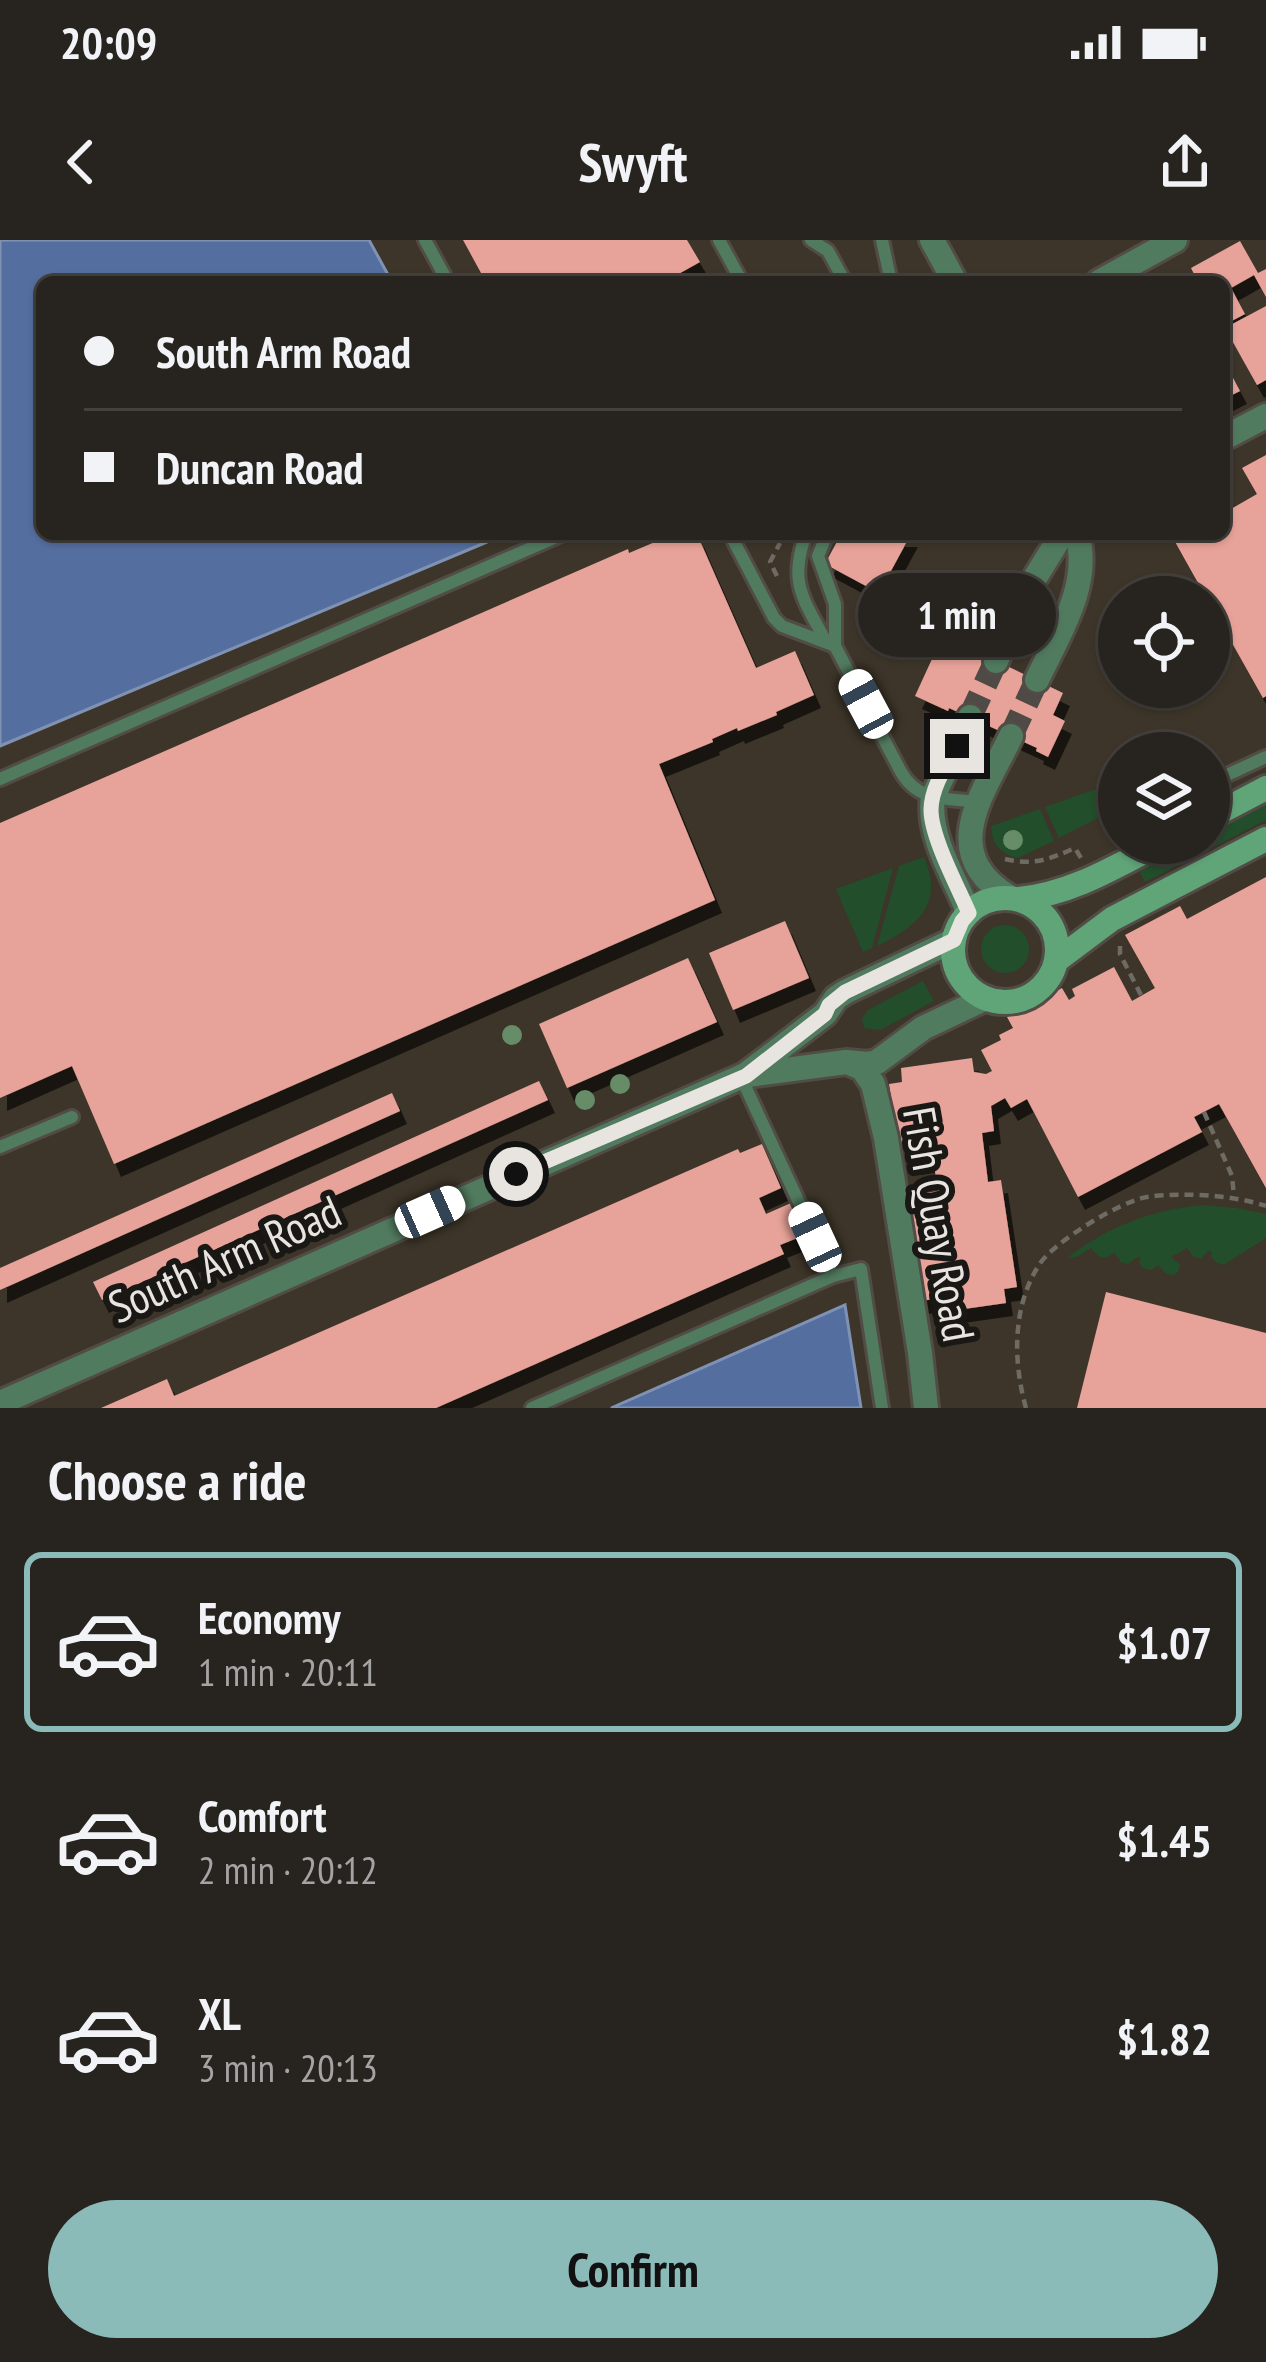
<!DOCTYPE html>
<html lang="en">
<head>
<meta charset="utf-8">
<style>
	body { margin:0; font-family:"PT Sans Narrow",sans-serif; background:#2f2b28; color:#f1f3f6; height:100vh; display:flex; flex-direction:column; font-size:45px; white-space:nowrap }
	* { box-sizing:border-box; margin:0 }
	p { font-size:39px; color:#a4a4a4 }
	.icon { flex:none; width:66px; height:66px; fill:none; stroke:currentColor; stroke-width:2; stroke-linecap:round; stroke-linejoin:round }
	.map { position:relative; height:1168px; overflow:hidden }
	.panel { display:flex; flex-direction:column; background:#27231f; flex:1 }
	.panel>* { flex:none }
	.top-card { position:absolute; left:36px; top:36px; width:1194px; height:264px; border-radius:18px; box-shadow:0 3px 9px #0004,0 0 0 3px #43403d; display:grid; align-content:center; height:264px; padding:0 48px; background:#27231f }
	.buttons { position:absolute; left:1098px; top:336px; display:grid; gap:24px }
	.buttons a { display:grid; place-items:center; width:132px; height:132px; border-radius:50%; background:#27231f; box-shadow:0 3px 9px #0004,0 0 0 3px #43403d; font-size:60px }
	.end { position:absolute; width:54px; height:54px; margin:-27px; border:15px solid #e8e5e1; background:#111; box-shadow:0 0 0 6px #111 }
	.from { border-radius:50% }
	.bubble { position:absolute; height:84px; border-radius:42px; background:#27231f; box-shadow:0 3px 9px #0004,0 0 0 3px #43403d; font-size:39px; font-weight:600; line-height:84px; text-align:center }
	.car { position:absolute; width:36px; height:72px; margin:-36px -18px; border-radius:15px; box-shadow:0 0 9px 3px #0007; background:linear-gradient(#fff 24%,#345 0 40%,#fff 0 76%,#345 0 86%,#fff 0) }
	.top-card b { display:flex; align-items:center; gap:42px; height:114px; font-size:45px }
	.top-card b+b { border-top:3px solid #43403d }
	.top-card i { width:30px; height:30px; background:#f1f3f6 }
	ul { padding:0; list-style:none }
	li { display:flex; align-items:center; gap:36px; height:180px; margin:0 24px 18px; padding:0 24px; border:6px solid transparent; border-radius:18px }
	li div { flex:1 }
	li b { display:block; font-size:45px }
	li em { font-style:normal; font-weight:600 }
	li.active { border-color:#8bbbb9 }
	li>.icon { width:108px; height:108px; stroke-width:1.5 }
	h2 { padding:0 48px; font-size:54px; line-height:144px }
	.primary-button { display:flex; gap:24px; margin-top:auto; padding:24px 48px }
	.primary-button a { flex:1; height:138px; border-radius:72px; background:#8bbbb9; color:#111; font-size:48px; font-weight:600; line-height:138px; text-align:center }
	.status { display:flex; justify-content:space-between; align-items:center; height:84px; padding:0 60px; background:#27231f; direction:ltr }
	.status svg { height:33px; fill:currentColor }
	header { display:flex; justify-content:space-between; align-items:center; height:156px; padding:0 48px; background:#27231f; font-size:54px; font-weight:600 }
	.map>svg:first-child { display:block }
	.built { fill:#3d3529; fill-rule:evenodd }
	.green { fill:#224e2b }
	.water { fill:#546e9f; stroke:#8092b3; stroke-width:3 }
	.building { fill:#e7a399; filter:url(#shadow) }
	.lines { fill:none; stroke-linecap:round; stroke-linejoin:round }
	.street-tunnel { stroke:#4f4a45; stroke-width:24; stroke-dasharray:24 12; stroke-linecap:butt }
	.lane-casing { stroke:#514c46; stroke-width:18 }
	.street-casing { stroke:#514c46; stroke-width:30 }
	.secondary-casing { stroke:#514c46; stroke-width:30 }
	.path { stroke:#6e6a64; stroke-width:4.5; stroke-dasharray:9 6; stroke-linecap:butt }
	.lane { stroke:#517b5f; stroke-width:12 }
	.street { stroke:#517b5f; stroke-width:24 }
	.secondary { stroke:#60a578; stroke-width:24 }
	.tree { fill:#668c68 }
	.route { stroke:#e8e5e1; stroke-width:15 }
	.labels { text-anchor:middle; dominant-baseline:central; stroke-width:12; stroke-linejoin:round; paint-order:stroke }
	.street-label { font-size:45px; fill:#e8e5e1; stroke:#1a1815 }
</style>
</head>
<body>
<div class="status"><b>20:09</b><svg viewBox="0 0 49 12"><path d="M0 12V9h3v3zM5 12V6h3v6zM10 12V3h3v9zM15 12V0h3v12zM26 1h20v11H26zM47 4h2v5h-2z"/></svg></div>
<header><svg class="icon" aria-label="back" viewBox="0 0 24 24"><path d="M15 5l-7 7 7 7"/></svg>Swyft<svg class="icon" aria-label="share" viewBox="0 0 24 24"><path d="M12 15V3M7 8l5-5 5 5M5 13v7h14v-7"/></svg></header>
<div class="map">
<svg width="1266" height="1168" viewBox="0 0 1266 1168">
	<defs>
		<filter id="shadow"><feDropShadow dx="7" dy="13" stdDeviation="0" flood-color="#0009"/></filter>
	</defs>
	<rect width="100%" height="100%" fill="#342f29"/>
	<!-- built -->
	<path class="built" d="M369,0H1266V1168H861L844,1066L611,1168H0V506L506,294H1224V42H392ZM1119,357H1209V447H1119ZM1119,513H1209V603H1119Z"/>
	<!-- green -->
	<g class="green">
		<polygon points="1119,541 1119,567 1059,598 1045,567"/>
		<polygon points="1266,565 1266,580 1145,642 1139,630 1192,603 1209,603 1209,594"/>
		<path d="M1040,569L1054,601L1018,618C1000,614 992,604 991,586Z"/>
		<path d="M924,617C944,664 918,686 877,706L899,626Z"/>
		<polygon points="893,628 872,708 863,712 836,649"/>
		<circle cx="1005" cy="709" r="24"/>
		<polygon points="923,741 934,761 880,790 864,788 862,779 868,770"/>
		<path d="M1203,965L1236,968L1266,974V998L1223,1025L1216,1022L1211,1017L1212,1012L1208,1011L1201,1019L1194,1017L1187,1008L1171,1017L1180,1025L1178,1032L1173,1035L1166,1034L1158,1025L1151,1030L1143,1028L1139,1023L1141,1018L1137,1017L1128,1024L1121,1022L1115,1013L1105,1018L1098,1016L1091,1008L1077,1017L1067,1018C1109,986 1151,970 1203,965Z"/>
	</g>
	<!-- water -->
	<g class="water">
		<polygon points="0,0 369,0 392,42 42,42 42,294 506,294 0,506"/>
		<polygon points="845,1065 861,1168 611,1168"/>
	</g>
	<!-- building -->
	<g class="building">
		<polygon points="463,0 687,0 700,22 664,42 486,42"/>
		<polygon points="1240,1 1258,33 1266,29 1266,57 1254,35 1231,48 1245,74 1224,85 1224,42 1198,42 1191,28"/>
		<polygon points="1266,66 1266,140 1257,145 1225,88"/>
		<polygon points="1224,121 1240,151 1224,159"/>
		<polygon points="1266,215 1266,456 1263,458 1209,362 1209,357 1206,357 1174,300 1185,294 1224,294 1224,273 1257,254 1242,228"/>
		<polygon points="659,294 697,294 756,428 795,411 814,455 776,472 777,475 738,491 737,488 712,499 713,502 659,524 715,660 114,924 72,826 0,858 0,583 628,309 629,313 662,299"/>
		<polygon points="841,294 911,294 879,353 825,324"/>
		<polygon points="943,395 1063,453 1053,475 1065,481 1048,517 1036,511 1037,508 949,468 948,471 915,456"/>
		<polygon points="1266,637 1266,948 1219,864 1194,877 1202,892 1078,957 1027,859 1011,868 1005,858 991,866 994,891 982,893 988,942 1001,940 1017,1047 1004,1049 1006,1063 936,1073 934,1059 921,1061 907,969 920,968 919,954 938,951 933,919 914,922 912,905 899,907 889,844 902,842 901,828 972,818 974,832 986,834 992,831 981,810 1001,800 999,795 1013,788 1007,777 1062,748 1069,760 1075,756 1072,749 1114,727 1132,761 1155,748 1125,695 1180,666 1187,679"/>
		<polygon points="785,681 809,738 733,770 709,713"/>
		<polygon points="688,718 717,782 567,848 539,784"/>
		<polygon points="539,841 548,860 102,1060 93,1042"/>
		<polygon points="392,853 400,871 0,1050 0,1028"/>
		<polygon points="762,904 781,948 759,958 766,974 791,963 805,995 780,1005 784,1014 436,1168 101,1168 167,1139 174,1156 738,909 740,913"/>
		<polygon points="1106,1052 1266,1093 1266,1168 1077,1168"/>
	</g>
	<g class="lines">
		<!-- street-tunnel -->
		<g class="street-tunnel">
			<polyline points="970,477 996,421"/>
			<polyline points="1011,496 1037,440"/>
		</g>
		<defs>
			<g id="lane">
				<polyline points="425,0 448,42"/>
				<polyline points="719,0 742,42"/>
				<polyline points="811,0 828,11 845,42"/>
				<polyline points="882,0 891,42"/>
				<polyline points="730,294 774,378 782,386 835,406"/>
				<path d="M806,294C788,344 804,359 826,402"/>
				<path d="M827,294L818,316L835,364V406L901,532C919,563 948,558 980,562"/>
				<polyline points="0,539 563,294"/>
				<polyline points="1214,541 1266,517"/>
				<polyline points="741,837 833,1036"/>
				<polyline points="0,907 72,877"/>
				<polyline points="532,1168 833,1036 861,1029 882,1168"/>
			</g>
			<g id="street">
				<polyline points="932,0 955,42"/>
				<polyline points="1099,42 1175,0"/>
				<polyline points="1224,198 1266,176"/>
				<polyline points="996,421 1030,346 1062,294"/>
				<path d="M1037,440C1058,395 1092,345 1077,294"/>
				<path d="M1009,657C936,612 984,553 1011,496"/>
				<path d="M969,673C955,639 927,595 933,557L970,477"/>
				<polyline points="852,824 862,828 873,844 886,898 920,1113 926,1168"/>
				<polyline points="748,835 846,822 868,824 877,822 923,788 986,758"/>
				<polyline points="0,1163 745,835 825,774 836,758 845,752 954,700"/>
			</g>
			<g id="secondary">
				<polyline points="1209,578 1266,548"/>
				<circle cx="1005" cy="710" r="52"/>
				<path d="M1019,659C1071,654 1115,627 1161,603"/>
				<polyline points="1056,721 1112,679 1266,599"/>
			</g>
		</defs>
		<!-- lane casing -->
		<use href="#lane" class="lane-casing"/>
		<!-- street casing -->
		<use href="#street" class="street-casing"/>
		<!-- secondary casing -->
		<use href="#secondary" class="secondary-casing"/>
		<!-- path -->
		<g class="path">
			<polyline points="777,336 770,322 780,303"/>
			<path d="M1005,619C1033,626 1050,619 1075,608L1081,618"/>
			<polyline points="1120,706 1120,714 1141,755"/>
			<polyline points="1204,872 1232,936 1234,956"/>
			<path d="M1026,1168C1013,1122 1012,1067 1039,1025C1053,1002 1121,961 1147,957C1180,952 1235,955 1266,966"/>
		</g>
		<!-- lane -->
		<use href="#lane" class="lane"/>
		<!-- street -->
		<use href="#street" class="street"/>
		<!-- secondary -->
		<use href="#secondary" class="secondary"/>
	</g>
	<!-- trees -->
	<g class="tree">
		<circle cx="1013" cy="600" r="10"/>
		<circle cx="512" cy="795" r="10"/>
		<circle cx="620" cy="844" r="10"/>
		<circle cx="585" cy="860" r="10"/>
	</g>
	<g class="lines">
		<!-- route -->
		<path class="route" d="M516,934L746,836L825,774L829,765L845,752L954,700L962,681L969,673C958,647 931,597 931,570C931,548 947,524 957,506"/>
	</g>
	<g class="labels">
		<!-- street labels -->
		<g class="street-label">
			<text transform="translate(940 984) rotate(80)">Fish Quay Road</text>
			<text transform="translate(224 1018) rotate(-24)">South Arm Road</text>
		</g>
	</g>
</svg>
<div class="buttons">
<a><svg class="icon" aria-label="locate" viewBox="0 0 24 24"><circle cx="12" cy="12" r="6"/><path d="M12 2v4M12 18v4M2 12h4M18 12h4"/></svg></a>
<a><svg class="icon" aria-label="layers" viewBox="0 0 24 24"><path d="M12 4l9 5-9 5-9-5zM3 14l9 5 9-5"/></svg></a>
</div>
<i class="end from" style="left:516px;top:934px"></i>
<i class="end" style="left:957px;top:506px"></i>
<div class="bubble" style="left:858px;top:333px;width:198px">1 min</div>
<i class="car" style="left:866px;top:464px;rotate:332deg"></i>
<i class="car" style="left:430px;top:972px;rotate:66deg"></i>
<i class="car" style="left:815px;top:997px;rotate:335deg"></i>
<div class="top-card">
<b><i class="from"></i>South Arm Road</b>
<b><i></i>Duncan Road</b>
</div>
</div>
<section class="panel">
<h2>Choose a ride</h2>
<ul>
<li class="active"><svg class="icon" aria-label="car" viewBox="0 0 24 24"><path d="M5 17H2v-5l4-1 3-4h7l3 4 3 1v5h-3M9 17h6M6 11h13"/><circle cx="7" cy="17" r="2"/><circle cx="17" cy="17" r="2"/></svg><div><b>Economy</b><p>1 min · 20:11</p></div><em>$1.07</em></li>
<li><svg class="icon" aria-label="car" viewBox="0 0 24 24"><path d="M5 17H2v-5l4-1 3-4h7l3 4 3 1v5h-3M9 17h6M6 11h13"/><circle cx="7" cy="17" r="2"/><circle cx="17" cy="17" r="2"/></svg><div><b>Comfort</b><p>2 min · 20:12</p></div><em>$1.45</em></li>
<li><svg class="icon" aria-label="car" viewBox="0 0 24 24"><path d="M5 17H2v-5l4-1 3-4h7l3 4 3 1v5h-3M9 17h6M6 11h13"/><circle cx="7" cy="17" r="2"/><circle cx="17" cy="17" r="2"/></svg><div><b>XL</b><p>3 min · 20:13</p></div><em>$1.82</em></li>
</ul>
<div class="primary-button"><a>Confirm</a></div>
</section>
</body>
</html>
